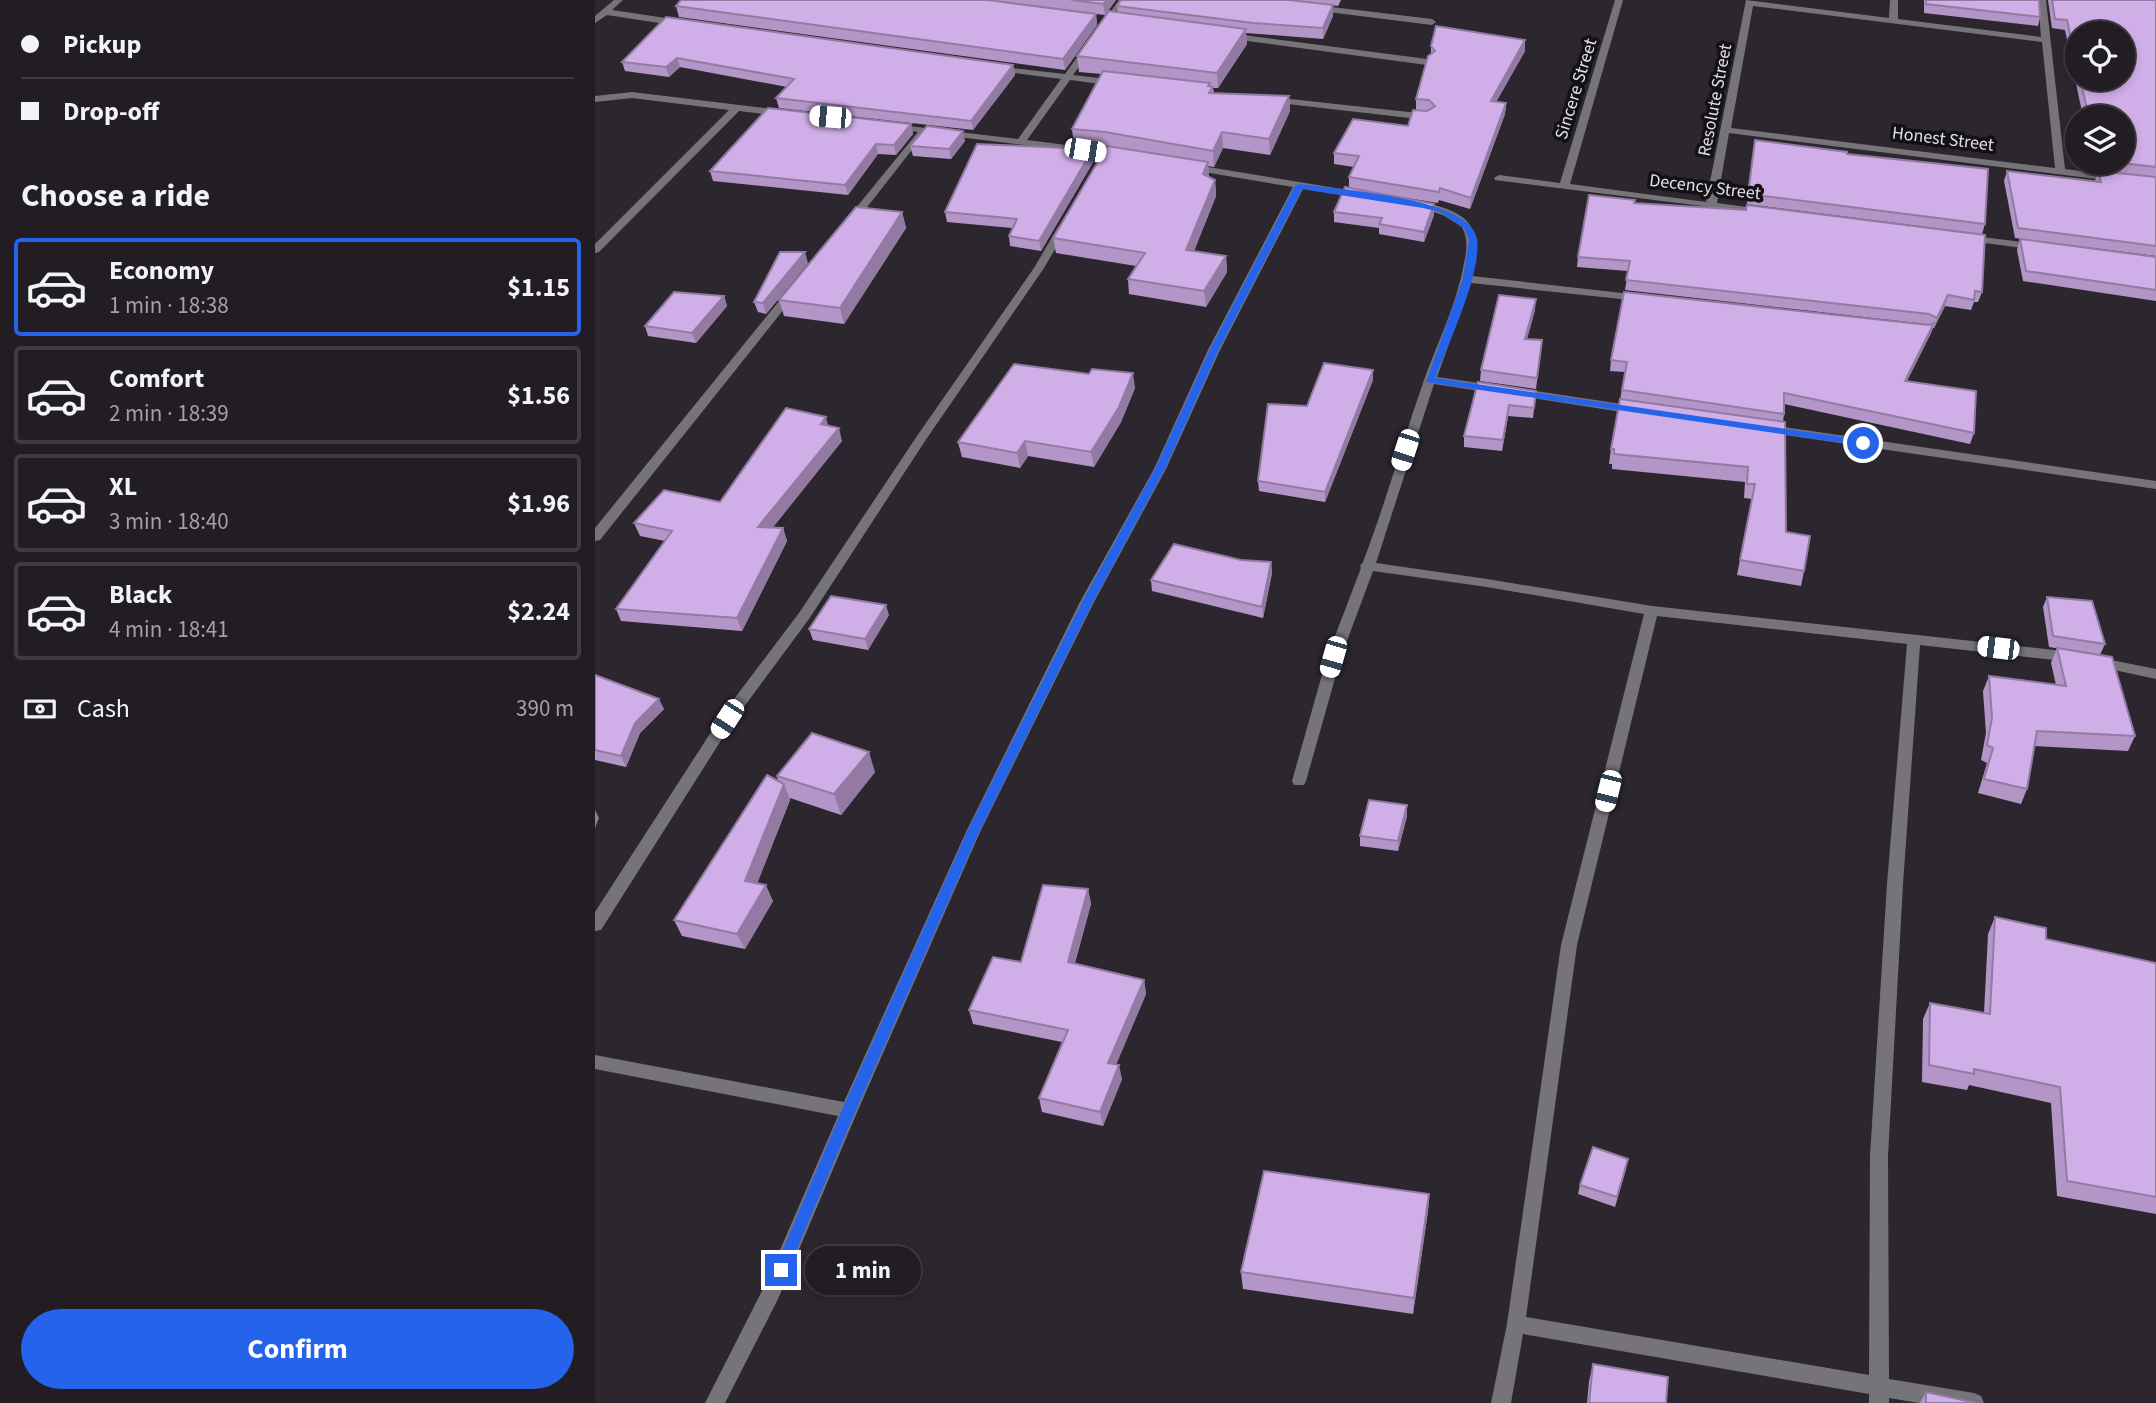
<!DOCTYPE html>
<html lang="en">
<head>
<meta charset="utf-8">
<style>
	body { margin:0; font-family:"Source Sans 3",sans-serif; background:#29262b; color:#f1f3f6; height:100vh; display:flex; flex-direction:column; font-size:26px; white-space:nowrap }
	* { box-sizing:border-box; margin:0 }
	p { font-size:23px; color:#a2a2a6 }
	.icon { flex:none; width:38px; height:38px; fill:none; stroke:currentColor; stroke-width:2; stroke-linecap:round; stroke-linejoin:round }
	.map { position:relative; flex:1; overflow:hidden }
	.side { display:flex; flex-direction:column; background:#211d23; width:595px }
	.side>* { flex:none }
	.hud { display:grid; align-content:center; height:154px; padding:0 21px; background:#211d23 }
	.controls { position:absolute; left:1470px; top:21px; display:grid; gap:14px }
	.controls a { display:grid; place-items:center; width:70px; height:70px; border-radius:50%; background:#211d23; box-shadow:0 4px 10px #0003,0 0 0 2px #3e3b41; font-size:35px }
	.end { position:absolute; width:32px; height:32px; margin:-16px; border:9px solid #2563eb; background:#fff; box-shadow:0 0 0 4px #fff }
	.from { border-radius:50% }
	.bubble { position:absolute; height:49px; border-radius:24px; background:#211d23; box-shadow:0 4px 10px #0003,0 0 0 2px #3e3b41; font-size:23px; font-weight:700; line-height:49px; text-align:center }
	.car { position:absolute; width:21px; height:42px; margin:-21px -10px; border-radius:9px; box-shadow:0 0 5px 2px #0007; background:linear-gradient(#fff 24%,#345 0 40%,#fff 0 76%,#345 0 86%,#fff 0) }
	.hud b { display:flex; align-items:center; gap:24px; height:66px; font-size:26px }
	.hud b+b { border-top:2px solid #3e3b41 }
	.hud i { width:18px; height:18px; background:#f1f3f6 }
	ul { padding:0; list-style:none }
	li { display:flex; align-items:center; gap:21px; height:98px; margin:0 14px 10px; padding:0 7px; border:4px solid #3e3b41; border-radius:7px }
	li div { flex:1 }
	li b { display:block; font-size:26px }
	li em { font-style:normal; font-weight:700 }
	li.on { border-color:#2563eb }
	li>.icon { width:63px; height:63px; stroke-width:1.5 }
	h2 { padding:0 21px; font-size:32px; line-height:84px }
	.pay { display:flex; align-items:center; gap:18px; height:77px; padding:0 21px; font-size:26px }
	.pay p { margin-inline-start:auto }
	.cta { display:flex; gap:14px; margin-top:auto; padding:14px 21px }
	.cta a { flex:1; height:80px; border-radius:42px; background:#2563eb; color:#fff; font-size:28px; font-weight:700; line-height:80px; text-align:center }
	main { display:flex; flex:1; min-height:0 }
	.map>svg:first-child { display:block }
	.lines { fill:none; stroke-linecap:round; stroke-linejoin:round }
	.street { fill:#777479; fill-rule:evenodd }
	.wall { fill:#b396c7; fill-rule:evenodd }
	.shaded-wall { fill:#927aa2 }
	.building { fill:#d0aee7; stroke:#927aa2; stroke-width:2 }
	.route { fill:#2563eb }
	.labels { text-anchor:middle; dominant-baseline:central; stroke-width:7; stroke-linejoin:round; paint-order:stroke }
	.far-street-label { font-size:18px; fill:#e2dfe5; stroke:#131115 }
</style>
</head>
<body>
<main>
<section class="side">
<div class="hud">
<b><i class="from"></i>Pickup</b>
<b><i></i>Drop-off</b>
</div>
<h2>Choose a ride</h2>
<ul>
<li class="on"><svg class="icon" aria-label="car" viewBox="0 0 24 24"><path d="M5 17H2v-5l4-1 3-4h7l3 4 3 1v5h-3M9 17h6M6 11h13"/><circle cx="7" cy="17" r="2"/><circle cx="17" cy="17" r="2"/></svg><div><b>Economy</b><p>1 min · 18:38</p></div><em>$1.15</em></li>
<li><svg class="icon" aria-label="car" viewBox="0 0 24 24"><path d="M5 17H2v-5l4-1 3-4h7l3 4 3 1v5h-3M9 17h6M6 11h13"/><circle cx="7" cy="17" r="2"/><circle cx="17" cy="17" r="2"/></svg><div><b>Comfort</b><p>2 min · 18:39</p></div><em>$1.56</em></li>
<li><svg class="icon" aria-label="car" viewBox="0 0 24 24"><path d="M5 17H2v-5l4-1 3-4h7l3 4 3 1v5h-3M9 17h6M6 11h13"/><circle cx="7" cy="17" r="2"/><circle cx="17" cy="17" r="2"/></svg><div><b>XL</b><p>3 min · 18:40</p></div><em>$1.96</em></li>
<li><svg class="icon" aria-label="car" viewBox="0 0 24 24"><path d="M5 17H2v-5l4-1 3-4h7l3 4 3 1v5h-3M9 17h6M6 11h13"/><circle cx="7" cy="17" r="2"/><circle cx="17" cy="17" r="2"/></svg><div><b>Black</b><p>4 min · 18:41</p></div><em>$2.24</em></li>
</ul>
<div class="pay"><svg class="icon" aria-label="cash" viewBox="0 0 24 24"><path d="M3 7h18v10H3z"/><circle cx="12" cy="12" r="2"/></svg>Cash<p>390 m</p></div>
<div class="cta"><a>Confirm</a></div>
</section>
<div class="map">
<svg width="1561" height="1403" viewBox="0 0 1561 1403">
	<rect width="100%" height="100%" fill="#2c272f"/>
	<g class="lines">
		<!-- street -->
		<g class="street">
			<polygon points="19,0 28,0 17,10 84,20 88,23 84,26 12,15 0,23 0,16"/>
			<polygon points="524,0 532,0 512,28 506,28 505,26"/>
			<path d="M1020,0H1028L975,184L1111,202L1151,0L1294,18L1295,0H1303V19L1446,37L1443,0H1451L1470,169L1518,175L1523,178L1518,181L1134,133L1122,203L1167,209L1171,210V214L900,180L899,178L904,175L965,183ZM1158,6L1447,42L1460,168L1136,128Z"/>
			<polygon points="720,5 837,19 841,22 837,25 717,10 716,8"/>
			<polygon points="633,33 832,59 837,62 832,65 630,38 629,36"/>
			<polygon points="490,46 498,48 478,75 521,80 526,83 521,86 475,80 432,140 526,152 529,153 529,157 330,133 259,224 251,224 251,220 323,132 297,128 297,124 423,139 466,79 403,71 398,68 400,66 470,74"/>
			<polygon points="37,92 186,110 191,113 186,116 144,111 4,252 0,253 0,244 134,110 37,98 0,102 0,96"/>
			<polygon points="677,97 832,114 837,117 832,120 674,102 674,98"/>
			<polygon points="595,164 765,192 770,195 765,198 708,189 625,350 571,469 499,602 385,832 263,1110 183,1299 130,1403 110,1403 169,1287 243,1116 0,1069 0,1055 249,1102 371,832 485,602 559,469 613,350 698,187 591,169 590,167"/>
			<path d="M823,201C873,212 889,223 877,276L1045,295L1050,298L1045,301L876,283L842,377L898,385L904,389L898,393L839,384L781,563L892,579L1057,606L1477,652L1484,657L1477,662L1325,645L1308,884L1293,1156L1294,1379L1379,1393L1386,1396L1389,1403H1324L1294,1398V1403H1274V1394L928,1334L916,1403H896L912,1324L966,945L1049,614L892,587L778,571L746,657L711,781L709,785H699L697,781L732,657L766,568L765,566L768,562C791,502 808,440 829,380C843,341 862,304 869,263C872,251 873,238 867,227L848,215L819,206V202ZM1062,616L1312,644L1292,884L1275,1156L1274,1375L931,1317L982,945Z"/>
			<polygon points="468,224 473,227 449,268 330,441 214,619 137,723 6,930 0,931 0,912 127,715 204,613 322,436 439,268 463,227"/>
			<polygon points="1371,235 1442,244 1447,247 1442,250 1367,240 1367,236"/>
			<polygon points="197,289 201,290 201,294 5,540 0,541 0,528 193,290"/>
			<polygon points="921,388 1040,406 1046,410 1040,414 917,395 917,389"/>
			<polygon points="1174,425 1561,481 1561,489 1170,432 1168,429 1170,426"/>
			<polygon points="1501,657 1561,669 1561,679 1496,665 1494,662"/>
		</g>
	</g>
	<!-- wall -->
	<g class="wall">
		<polygon points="394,0 521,0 510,15 501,14 502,25 470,70 84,17 81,6"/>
		<polygon points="526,0 746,0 743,6 710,2 738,5 738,16 728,39 651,33 652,44 623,88 618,88 619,93 694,96 695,111 675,155 628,148 619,167 613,166 614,177 620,180 621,196 599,251 631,256 632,272 611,307 534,294 533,279 541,266 461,253 458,238 511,148 479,145 477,129 506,74 484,72 482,56 523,13 522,6"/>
		<polygon points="1329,0 1444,0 1445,17 1443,26 1329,13"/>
		<path d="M1453,0H1561V256L1420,238L1409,181L1412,171L1500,181L1503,171L1552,176L1497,170L1495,163H1528V117H1488L1470,30L1457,28ZM1482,33L1528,79H1482Z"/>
		<polygon points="71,17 418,65 420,75 378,130 184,108 181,98 192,87 85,67 74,77 30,71 27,62"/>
		<polygon points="836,46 930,51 901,102 911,103 910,114 875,209 844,200 843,203 782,193 839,204 839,215 829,242 784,234 784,228 739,222 739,212 754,188 754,177 759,167 739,164 739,153 813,126 821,110 821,99 836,54"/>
		<polygon points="316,124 318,134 301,155 283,154 253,195 118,181 115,171"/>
		<polygon points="370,141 356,159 318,156 315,146"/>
		<polygon points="498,149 500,159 446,251 415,246 414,236 417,228 352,222 350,212"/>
		<polygon points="1159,150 1252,154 1390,224 1387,234 1152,204"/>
		<polygon points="1039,203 1387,292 1383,302 1379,302 1376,310 1350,306 1339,328 1338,328 1336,333 1312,381 1379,433 1375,444 1189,404 1189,414 1188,422 1191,532 1209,571 1206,586 1142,575 1157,499 1149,498 1150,482 1017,469 1017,464 1014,464 1016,449 1030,372 1015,371 1016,360 1331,324 1030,290 1033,271 982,267 983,257"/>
		<polygon points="307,212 311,228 249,324 189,316 184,300"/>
		<polygon points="1425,239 1561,257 1561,301 1428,281 1422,250"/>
		<polygon points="213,263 171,314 163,312 159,302"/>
		<polygon points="129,296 132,306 101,343 53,336 50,326"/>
		<polygon points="940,310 932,339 947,340 941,389 885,381 886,370"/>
		<polygon points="778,370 778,380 730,502 664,491 663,481"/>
		<polygon points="883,382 941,391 938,418 913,416 907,451 869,447 869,436"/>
		<polygon points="540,388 526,422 499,467 433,456 425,468 367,457 363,442"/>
		<polygon points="233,426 247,441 177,528 188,528 192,541 147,631 26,621 21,609 70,541 45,536 39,523 125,502"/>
		<polygon points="646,560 676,562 677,573 668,618 557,591 556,580"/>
		<polygon points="1452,597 1510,644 1505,655 1454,647 1448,607"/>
		<polygon points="294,615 273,650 218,640 214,629"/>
		<polygon points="1462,648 1540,736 1533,751 1439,746 1432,789 1426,804 1383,793 1392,763 1386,760 1391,733 1388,691 1394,676 1461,685 1456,663"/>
		<polygon points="0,675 69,709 45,733 31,767 0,760"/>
		<polygon points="280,772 246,815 195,798 195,800 162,883 178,901 150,949 87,936 79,920 183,781 182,776"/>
		<polygon points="812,816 803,851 765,846 765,836"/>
		<polygon points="493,889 496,904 480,963 549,980 551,994 521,1064 527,1079 508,1126 447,1112 444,1098 467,1042 378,1024 374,1010 426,962"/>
		<polygon points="1400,917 1451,939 1561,963 1561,1214 1462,1196 1456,1103 1374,1085 1372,1090 1327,1082 1328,1019 1335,1003 1389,1013 1393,934"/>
		<polygon points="1031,1169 1020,1207 983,1194 985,1185"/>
		<polygon points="834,1194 833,1211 818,1314 648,1289 646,1272"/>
		<polygon points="998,1364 1071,1403 992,1403 994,1381"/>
		<polygon points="1331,1392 1381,1403 1325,1403"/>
	</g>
	<!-- shaded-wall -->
	<g class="shaded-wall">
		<polygon points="512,0 521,0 510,15 508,4"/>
		<polygon points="738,5 738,16 728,39 728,28"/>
		<polygon points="501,14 502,25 470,70 468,59"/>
		<polygon points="651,29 652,44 623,88 622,73"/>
		<polygon points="930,40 930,51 895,113 896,101"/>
		<polygon points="82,58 85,67 74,77 71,67"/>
		<polygon points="418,65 420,75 378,130 376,121"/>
		<polygon points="694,96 695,111 675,155 674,139"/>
		<polygon points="911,103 910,114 875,209 876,198"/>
		<polygon points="316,124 318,134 301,155 299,145"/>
		<polygon points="368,131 370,141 356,159 354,149"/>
		<polygon points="627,132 628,148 619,167 618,151"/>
		<polygon points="281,144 283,154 253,195 250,185"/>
		<polygon points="498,149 500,159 446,251 444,241"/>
		<polygon points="613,162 614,177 608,174"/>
		<polygon points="620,180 621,196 593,266 591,250"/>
		<polygon points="839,204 839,215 829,242 829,232"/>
		<polygon points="307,212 311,228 249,324 245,308"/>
		<polygon points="210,252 213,263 171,314 168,303"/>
		<polygon points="631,256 632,272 611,307 609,291"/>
		<polygon points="1353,295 1350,306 1339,328 1342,318"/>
		<polygon points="129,296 132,306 101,343 97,333"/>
		<polygon points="941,299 940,310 929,350 930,339"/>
		<polygon points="1339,323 1336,333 1307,391 1310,381"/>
		<polygon points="778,370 778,380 730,502 730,492"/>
		<polygon points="538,373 540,388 526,422 499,467 496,452"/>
		<polygon points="914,405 913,416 907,451 908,440"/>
		<polygon points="231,417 234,429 226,424"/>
		<polygon points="244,428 247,441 168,540 163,527"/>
		<polygon points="430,441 433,456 425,468 422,453"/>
		<polygon points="188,528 192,541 147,631 142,618"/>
		<polygon points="676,562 677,573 668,618 667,607"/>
		<polygon points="291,605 294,615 273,650 270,639"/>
		<polygon points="64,699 69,709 45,733 31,767 26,756 40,723"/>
		<polygon points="274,752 280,772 246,815 239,794"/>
		<polygon points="189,784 195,800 157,897 150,881"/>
		<polygon points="812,805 812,816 803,851 803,841"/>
		<polygon points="0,810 4,818 0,828"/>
		<polygon points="171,885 178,901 150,949 142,934"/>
		<polygon points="493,889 496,904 476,976 473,962"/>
		<polygon points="549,980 551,994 516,1077 513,1063"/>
		<polygon points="524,1065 527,1079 508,1126 505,1112"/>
		<polygon points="834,1194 833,1211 818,1314 819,1298"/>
	</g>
	<!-- building -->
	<g class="building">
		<polygon points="86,0 393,0 501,14 468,59 81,6"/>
		<polygon points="476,0 512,0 508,4"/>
		<polygon points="526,0 694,0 738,5 728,28 658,23 522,6"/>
		<polygon points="1331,0 1444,0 1445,17 1331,4"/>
		<polygon points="1457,0 1561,0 1561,167 1527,163 1528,117 1494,117 1485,79 1528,79 1528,33 1482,33 1482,65 1472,20 1460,19"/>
		<polygon points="514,11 651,29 622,73 482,56"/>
		<polygon points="71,17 418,65 376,121 181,98 199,79 82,58 71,67 27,62"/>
		<polygon points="841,26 930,40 896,101 911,103 876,198 845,188 844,192 754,177 764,156 739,153 758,119 813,126 818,110 832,111 840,106 834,100 821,99 833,56 840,51 836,46"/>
		<polygon points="508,71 615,83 613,86 618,87 614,93 694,96 674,139 627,132 618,151 510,132 477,129"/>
		<polygon points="173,108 316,124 299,145 281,144 250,185 115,171"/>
		<polygon points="332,126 368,131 354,149 315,146"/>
		<polygon points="1160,140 1252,152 1252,154 1393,169 1390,224 1153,194"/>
		<polygon points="382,144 471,148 472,145 498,149 444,241 414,236 422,219 350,212"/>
		<polygon points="512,146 613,162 608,174 620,180 591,250 631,256 609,291 533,279 550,253 458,238"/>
		<polygon points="1412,171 1506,182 1503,171 1561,177 1561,246 1423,228"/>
		<polygon points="750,187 839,204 829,232 784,224 787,218 739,212"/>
		<polygon points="994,195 1040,200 1039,203 1151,210 1152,205 1390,235 1387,292 1380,291 1379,300 1353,295 1342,318 1334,314 1031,280 1035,261 983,257"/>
		<polygon points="261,207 307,212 245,308 184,300"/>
		<polygon points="1425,239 1561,257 1561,290 1431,271"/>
		<polygon points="185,252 210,252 168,303 159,302"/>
		<polygon points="79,292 129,296 97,333 50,326"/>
		<polygon points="1029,292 1334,325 1339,323 1310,381 1381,391 1379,433 1189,393 1189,414 1027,390 1032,362 1016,360"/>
		<polygon points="904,295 941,299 930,339 947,340 942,378 886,370"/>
		<polygon points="729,363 778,370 730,492 663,481 673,404 712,406"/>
		<polygon points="419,364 494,374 497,369 538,373 524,407 496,452 430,441 422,453 363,442"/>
		<polygon points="883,382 941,391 939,408 914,405 908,440 869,436"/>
		<polygon points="1025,399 1190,422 1191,532 1215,536 1209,571 1145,560 1160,484 1152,484 1153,467 1019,454 1019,449 1016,449"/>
		<polygon points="191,408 231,417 226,424 244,428 163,527 188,528 142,618 21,609 77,531 39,523 69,490 125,502"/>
		<polygon points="579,544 646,560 676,562 667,607 556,580"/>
		<polygon points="236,596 291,605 270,639 214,629"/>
		<polygon points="1452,597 1497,601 1510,644 1458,636"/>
		<polygon points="1462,648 1517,657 1540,736 1442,731 1432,789 1389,779 1398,748 1392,745 1397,718 1394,676 1471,686"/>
		<polygon points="0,675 64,699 40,723 26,756 0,750"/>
		<polygon points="217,733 274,752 239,794 182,776"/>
		<polygon points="172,775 189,784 150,881 171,885 142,934 79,920"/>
		<polygon points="774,800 812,805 803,841 765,836"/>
		<polygon points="448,885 493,889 473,962 549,980 513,1063 524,1065 505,1112 444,1098 473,1030 374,1010 398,957 426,962"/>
		<polygon points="1400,917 1451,928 1451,939 1561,963 1561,1197 1472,1181 1465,1087 1379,1069 1379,1074 1334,1065 1335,1003 1395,1014"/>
		<polygon points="998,1147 1033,1159 1022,1197 985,1185"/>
		<polygon points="669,1171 834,1194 819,1298 646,1272"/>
		<polygon points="998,1364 1073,1377 1071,1403 994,1403"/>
		<polygon points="1331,1392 1381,1403 1331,1403"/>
	</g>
	<!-- route -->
	<path class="route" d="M704,184C739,189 876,197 882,239C887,273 853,344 840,378L1268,440L1273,443L1268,446L831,382L868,278L874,240L869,228L845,212L828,208L707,189L624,349L570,469L498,602L384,832L261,1110L191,1275H181L179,1270L247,1110L372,832L487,602L560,469L615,349L700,186Z"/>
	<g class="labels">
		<!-- far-street labels -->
		<g class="far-street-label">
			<text transform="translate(981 89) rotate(-73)">Sincere Street</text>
			<text transform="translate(1120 100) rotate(-79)">Resolute Street</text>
			<text transform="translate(1348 139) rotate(7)">Honest Street</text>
			<text transform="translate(1110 187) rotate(7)">Decency Street</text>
		</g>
	</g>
</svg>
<div class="controls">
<a><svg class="icon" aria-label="locate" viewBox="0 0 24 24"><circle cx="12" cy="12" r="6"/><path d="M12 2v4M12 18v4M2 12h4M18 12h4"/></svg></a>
<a><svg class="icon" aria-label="layers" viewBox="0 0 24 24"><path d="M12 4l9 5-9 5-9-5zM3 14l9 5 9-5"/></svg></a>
</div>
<i class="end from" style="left:1268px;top:443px"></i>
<i class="end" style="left:186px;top:1270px"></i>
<div class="bubble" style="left:210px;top:1246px;width:116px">1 min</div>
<i class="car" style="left:235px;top:117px;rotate:275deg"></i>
<i class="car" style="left:490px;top:150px;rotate:99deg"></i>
<i class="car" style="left:810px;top:450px;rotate:198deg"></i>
<i class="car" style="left:1403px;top:648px;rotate:277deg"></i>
<i class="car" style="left:738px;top:657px;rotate:196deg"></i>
<i class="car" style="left:132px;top:719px;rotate:213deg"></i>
<i class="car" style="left:1013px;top:791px;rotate:194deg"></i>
</div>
</main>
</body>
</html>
